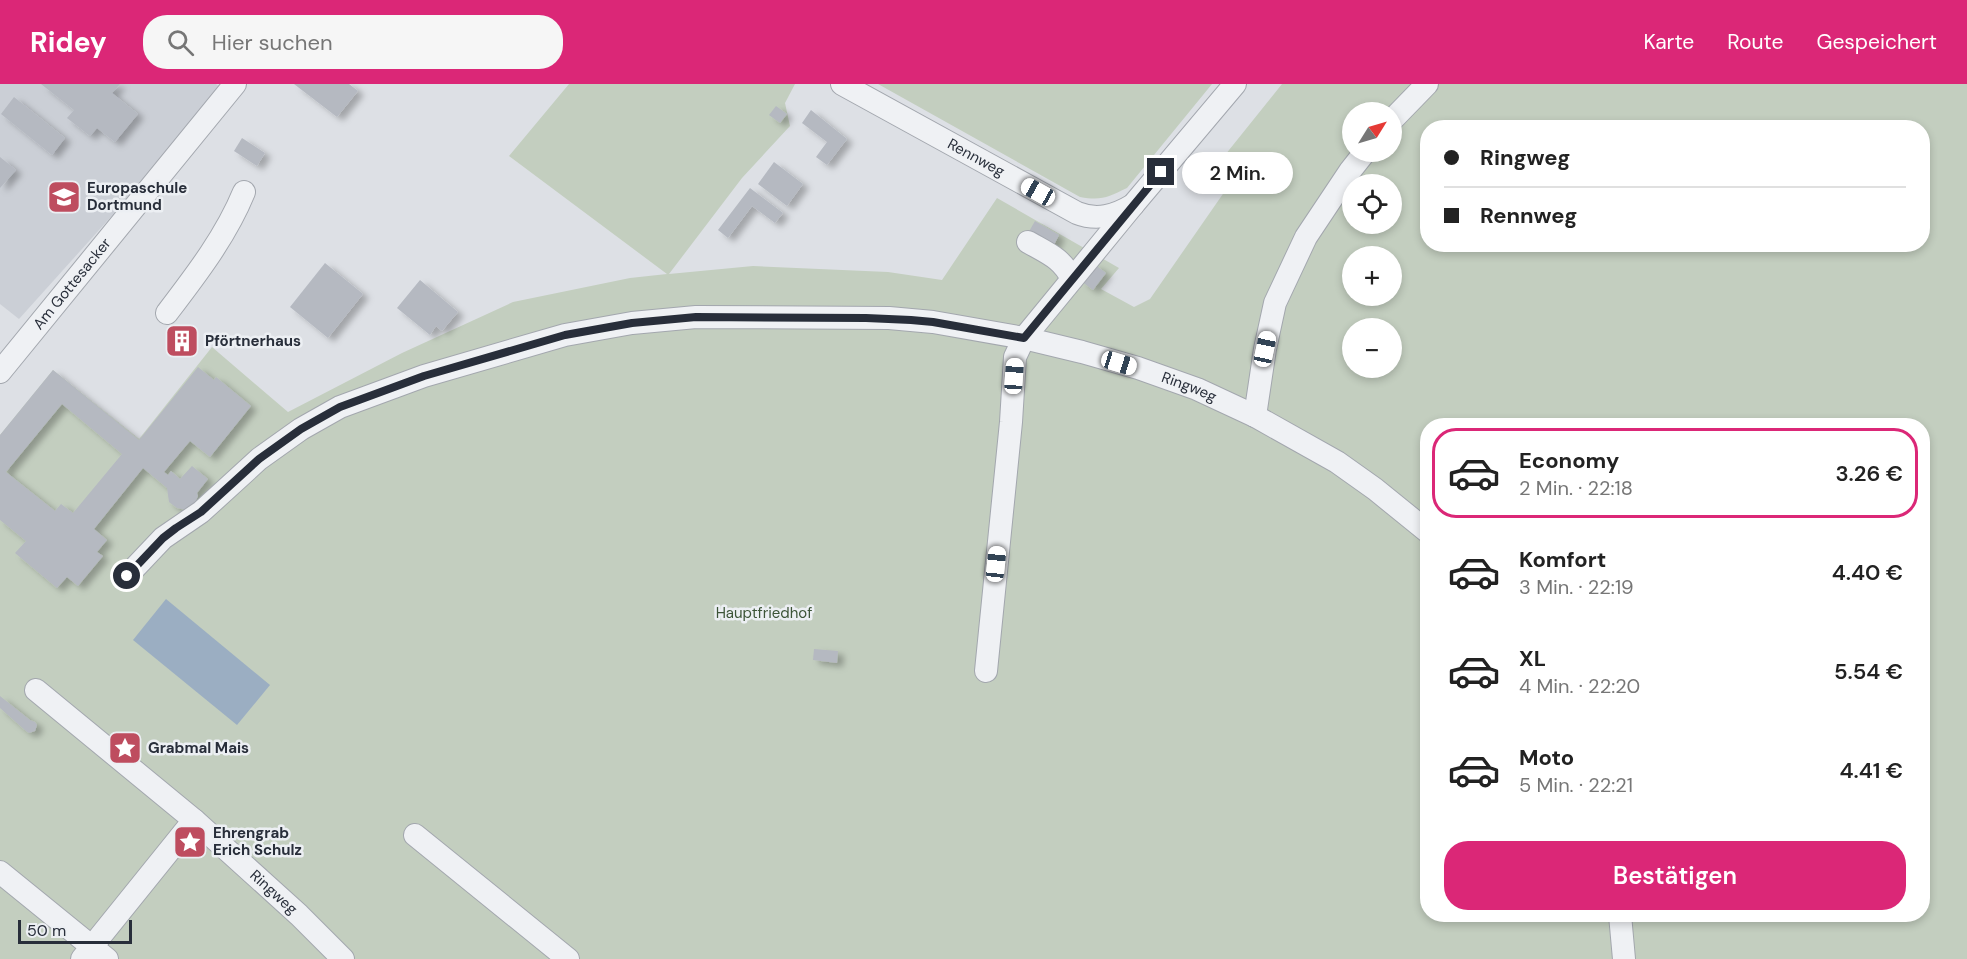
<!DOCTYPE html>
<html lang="de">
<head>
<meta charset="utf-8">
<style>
	body { margin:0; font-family:"DM Sans",sans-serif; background:#f6f6f6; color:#222; height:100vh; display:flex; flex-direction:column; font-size:22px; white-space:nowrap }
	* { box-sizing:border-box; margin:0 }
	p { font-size:20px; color:#767676 }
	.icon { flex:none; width:33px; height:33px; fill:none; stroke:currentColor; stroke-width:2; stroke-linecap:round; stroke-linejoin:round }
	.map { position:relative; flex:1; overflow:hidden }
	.side { position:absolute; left:1420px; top:334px; width:510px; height:504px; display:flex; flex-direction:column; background:#fff; border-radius:24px; box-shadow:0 3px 9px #0003 }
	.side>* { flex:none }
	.banner { position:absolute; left:1420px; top:36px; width:510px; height:132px; border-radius:24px; box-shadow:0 3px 9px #0003; display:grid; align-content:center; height:132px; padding:0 24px; background:#fff }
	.needle { width:39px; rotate:53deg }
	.fabs { position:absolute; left:1342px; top:18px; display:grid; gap:12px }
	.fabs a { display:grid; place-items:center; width:60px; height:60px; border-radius:50%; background:#fff; box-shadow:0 3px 9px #0003; font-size:30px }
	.scale { position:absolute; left:18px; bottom:15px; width:114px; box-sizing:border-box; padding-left:6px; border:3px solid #282e3a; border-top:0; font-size:16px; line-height:21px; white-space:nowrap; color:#282e3a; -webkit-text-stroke:4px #eceff3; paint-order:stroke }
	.end { position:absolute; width:27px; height:27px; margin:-14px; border:8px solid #282e3a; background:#fff; box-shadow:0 0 0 3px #fff }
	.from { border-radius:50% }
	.bubble { position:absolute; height:42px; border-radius:21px; background:#fff; box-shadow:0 3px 9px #0003; font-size:20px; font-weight:600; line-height:42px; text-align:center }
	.car { position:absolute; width:18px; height:36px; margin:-18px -9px; border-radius:8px; box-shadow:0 0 4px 2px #0007; background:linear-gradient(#fff 24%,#345 0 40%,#fff 0 76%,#345 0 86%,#fff 0) }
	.banner b { display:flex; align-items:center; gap:21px; height:57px; font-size:22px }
	.banner b+b { border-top:2px solid #e0e0e0 }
	.banner i { width:15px; height:15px; background:#222 }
	ul { padding:10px 0 0; list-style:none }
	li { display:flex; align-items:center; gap:18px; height:90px; margin:0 12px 9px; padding:0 12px; border:3px solid transparent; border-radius:24px }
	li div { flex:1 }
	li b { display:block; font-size:22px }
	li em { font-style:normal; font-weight:600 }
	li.selected { border-color:#db2777 }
	li>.icon { width:54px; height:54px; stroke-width:1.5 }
	.button { display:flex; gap:12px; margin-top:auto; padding:12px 24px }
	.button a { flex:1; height:69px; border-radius:24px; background:#db2777; color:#fff; font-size:24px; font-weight:600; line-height:69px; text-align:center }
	header { display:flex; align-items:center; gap:36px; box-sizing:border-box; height:84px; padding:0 30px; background:#db2777; color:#fff }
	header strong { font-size:28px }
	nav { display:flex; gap:33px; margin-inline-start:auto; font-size:21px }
	.search { width:420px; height:54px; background:#f6f6f6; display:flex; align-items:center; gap:15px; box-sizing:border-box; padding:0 21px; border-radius:24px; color:#767676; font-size:22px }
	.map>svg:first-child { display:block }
	.built { fill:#cbcfd6 }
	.green { fill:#c3cebf; fill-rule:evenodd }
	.water { fill:#9baec2 }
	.building { fill:#b5b9c1; fill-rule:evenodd; filter:url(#shadow) }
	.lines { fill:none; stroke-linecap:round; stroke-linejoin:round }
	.minor-casing { stroke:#a3a7ae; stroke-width:24 }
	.minor { stroke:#eff1f4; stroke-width:22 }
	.route { stroke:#282e3a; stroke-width:8 }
	.labels { text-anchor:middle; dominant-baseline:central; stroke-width:5; stroke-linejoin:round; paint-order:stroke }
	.street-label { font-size:15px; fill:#282e3a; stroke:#eceff3 }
	.poi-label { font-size:15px; font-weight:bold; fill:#282e3a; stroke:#eceff3; text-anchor:start }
	.park-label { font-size:15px; fill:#3c5437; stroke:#eceff3 }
</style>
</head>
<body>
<header>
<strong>Ridey</strong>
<div class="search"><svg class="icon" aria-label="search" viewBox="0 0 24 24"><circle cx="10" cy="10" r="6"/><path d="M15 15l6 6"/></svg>Hier suchen</div>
<nav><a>Karte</a><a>Route</a><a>Gespeichert</a></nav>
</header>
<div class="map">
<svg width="1967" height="875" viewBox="0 0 1967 875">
	<defs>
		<filter id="shadow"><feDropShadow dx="6" dy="4" stdDeviation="3" flood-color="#0004"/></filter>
	</defs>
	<rect width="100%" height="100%" fill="#dde0e5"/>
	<!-- built -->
	<polygon class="built" points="0,0 216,0 224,7 19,235 0,220"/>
	<!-- green -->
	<g class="green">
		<path d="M569,0H795L785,19L790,42L742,94L669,190L753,182L888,188L942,196L997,114L1119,184L1101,205L1134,223L1150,215L1234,94L1217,81L1282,0H1967V875H0V351L53,286L139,355L212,263L288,328L402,269L513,218L630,194L667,190L509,72ZM1353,28H1392V68H1353ZM1428,44H1923V160H1428ZM1353,100H1392V140H1353ZM1353,172H1392V212H1353ZM1353,244H1392V284H1353ZM1428,342H1923V831H1428Z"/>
		<path d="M878,0H1212L1127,104C1108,113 1102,117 1080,113Z"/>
	</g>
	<!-- water -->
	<polygon class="water" points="166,515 270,601 237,641 133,556"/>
	<!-- building -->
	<g class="building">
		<polygon points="41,0 120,0 112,9 138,30 115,58 97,44 90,52 67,34 74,26"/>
		<polygon points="294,0 349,0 358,7 337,33"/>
		<polygon points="14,13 65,54 52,71 1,30"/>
		<polygon points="776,22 787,30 780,39 769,31"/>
		<polygon points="811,26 847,55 827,81 816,73 827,58 802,39"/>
		<polygon points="242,54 265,69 257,82 234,67"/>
		<polygon points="0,73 16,86 0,104"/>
		<polygon points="774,78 803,100 787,122 758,100"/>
		<polygon points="750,104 783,129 775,139 752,122 728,154 718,146"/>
		<polygon points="1035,137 1059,151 1052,165 1027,151"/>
		<polygon points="325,179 363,210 328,254 290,223"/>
		<polygon points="1094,180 1106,189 1093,206 1081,197"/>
		<polygon points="420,196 458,228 442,247 436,242 430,251 397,224"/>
		<polygon points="181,249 190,256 182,265 174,258"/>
		<path d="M198,283L214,296L216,293L251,322L210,373L190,357L164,388L168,391L171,387L180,395L192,382L208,395L197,409L198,412L194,421L186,426L177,424L169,418L167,404L143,384L94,445L107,456L97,468L103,472L78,502L67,493L57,504L15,469L26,457L0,436V351L53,286L139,356ZM62,320L122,370L73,429L61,420L55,427L6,388Z"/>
		<polygon points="814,565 838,567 837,579 813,576"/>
		<polygon points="0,612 30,636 35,638 37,641 35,647 29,649 26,647 0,624"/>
	</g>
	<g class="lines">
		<defs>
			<g id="minor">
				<path id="s1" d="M842,0L1077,129C1097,137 1115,132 1133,121L1235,0"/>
				<polyline points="1392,36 1427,0"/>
				<path d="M1028,158C1047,169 1062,174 1072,195"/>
				<path d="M167,229C196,191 226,152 244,108"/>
				<path id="s2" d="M0,288L235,0"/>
				<polyline points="1255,332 1265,265 1275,219 1306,153 1350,87 1365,68"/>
				<path id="s3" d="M127,492L163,454L201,428L259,375L301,345L340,323L424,292L565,251L632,239L696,233L889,234L933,238L1024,254L1082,268L1138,284L1197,305L1255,332L1337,378L1375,405L1428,448"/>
				<polyline points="986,587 1011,338 1015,273 1024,254 1133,121"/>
				<path id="s4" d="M36,606L194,736L299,831L343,875"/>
				<polyline points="415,751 568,875"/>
				<polyline points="0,788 107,875"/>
				<polyline points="1620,831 1624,875"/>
				<polyline points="82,875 194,736"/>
			</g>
		</defs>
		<!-- minor casing -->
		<use href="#minor" class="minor-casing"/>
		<!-- minor -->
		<use href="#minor" class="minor"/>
	</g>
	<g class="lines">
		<!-- route -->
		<polyline class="route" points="127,492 163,454 176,444 201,428 259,375 301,345 340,323 424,292 565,251 632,239 696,233 866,234 911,236 933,238 1024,254 1161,88"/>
	</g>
	<!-- icons -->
	<defs>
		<symbol id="school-square" viewBox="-11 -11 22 22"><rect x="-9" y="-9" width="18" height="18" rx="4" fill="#be4d5f" stroke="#eceff3"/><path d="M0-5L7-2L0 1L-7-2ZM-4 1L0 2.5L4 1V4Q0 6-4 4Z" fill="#fff"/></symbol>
		<symbol id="building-square" viewBox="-11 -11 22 22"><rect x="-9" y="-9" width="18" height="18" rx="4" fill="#be4d5f" stroke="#eceff3"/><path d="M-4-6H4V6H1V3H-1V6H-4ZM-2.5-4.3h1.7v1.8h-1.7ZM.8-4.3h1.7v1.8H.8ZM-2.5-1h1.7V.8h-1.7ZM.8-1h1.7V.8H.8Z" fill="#fff"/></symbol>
		<symbol id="sight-square" viewBox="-11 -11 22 22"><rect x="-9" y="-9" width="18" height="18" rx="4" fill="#be4d5f" stroke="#eceff3"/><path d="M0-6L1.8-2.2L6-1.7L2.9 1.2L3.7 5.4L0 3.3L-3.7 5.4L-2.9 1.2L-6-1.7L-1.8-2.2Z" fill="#fff"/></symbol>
	</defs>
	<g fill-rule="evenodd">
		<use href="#school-square" x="45" y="94" width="38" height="38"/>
		<use href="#building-square" x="163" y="238" width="38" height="38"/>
		<use href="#sight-square" x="106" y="645" width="38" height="38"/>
		<use href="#sight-square" x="171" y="739" width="38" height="38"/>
	</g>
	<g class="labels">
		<!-- street labels -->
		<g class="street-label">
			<text stroke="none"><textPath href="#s1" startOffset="153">Rennweg</textPath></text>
			<text stroke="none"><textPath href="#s2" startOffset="114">Am Gottesacker</textPath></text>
			<text stroke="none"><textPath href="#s3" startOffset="1144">Ringweg</textPath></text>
			<text stroke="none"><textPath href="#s4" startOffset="312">Ringweg</textPath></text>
		</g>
		<!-- poi labels -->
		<g class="poi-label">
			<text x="87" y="104">Europaschule<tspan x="87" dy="17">Dortmund</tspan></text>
			<text x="205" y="257">Pförtnerhaus</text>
			<text x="148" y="664">Grabmal Mais</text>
			<text x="213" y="749">Ehrengrab<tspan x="213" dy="17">Erich Schulz</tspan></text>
		</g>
		<!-- park labels -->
		<g class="park-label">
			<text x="764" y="529">Hauptfriedhof</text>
		</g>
	</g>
</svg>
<div class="fabs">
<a><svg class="needle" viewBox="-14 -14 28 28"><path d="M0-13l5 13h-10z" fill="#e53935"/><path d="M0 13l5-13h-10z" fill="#767676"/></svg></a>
<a><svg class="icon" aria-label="locate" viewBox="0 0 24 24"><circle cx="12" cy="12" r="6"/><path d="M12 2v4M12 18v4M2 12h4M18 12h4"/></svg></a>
<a>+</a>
<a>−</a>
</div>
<div class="scale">50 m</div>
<i class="end from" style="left:127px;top:492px"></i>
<i class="end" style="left:1161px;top:88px"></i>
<div class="bubble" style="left:1182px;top:68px;width:111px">2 Min.</div>
<i class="car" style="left:1038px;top:108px;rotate:299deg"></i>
<i class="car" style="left:1265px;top:265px;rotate:12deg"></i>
<i class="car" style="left:1119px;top:279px;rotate:107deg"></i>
<i class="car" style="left:1014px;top:292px;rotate:4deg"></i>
<i class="car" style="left:996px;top:480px;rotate:6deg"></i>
<div class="banner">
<b><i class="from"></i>Ringweg</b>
<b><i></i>Rennweg</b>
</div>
<section class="side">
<ul>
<li class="selected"><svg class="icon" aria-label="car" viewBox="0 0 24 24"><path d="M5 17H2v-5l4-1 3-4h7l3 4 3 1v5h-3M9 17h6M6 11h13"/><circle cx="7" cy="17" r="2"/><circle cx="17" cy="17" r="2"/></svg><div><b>Economy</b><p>2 Min. · 22:18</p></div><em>3.26 €</em></li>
<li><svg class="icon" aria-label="car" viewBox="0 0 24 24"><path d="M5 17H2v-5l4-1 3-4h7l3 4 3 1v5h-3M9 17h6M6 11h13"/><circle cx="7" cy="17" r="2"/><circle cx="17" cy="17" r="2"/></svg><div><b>Komfort</b><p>3 Min. · 22:19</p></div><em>4.40 €</em></li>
<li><svg class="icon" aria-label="car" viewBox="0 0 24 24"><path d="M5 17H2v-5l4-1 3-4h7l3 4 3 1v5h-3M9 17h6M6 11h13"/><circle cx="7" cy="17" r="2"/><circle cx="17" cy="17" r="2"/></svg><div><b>XL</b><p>4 Min. · 22:20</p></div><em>5.54 €</em></li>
<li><svg class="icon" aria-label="car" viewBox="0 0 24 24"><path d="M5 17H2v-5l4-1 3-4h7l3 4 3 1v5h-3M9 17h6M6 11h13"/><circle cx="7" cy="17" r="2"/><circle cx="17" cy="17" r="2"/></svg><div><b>Moto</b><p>5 Min. · 22:21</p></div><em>4.41 €</em></li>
</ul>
<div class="button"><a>Bestätigen</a></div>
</section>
</div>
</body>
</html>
